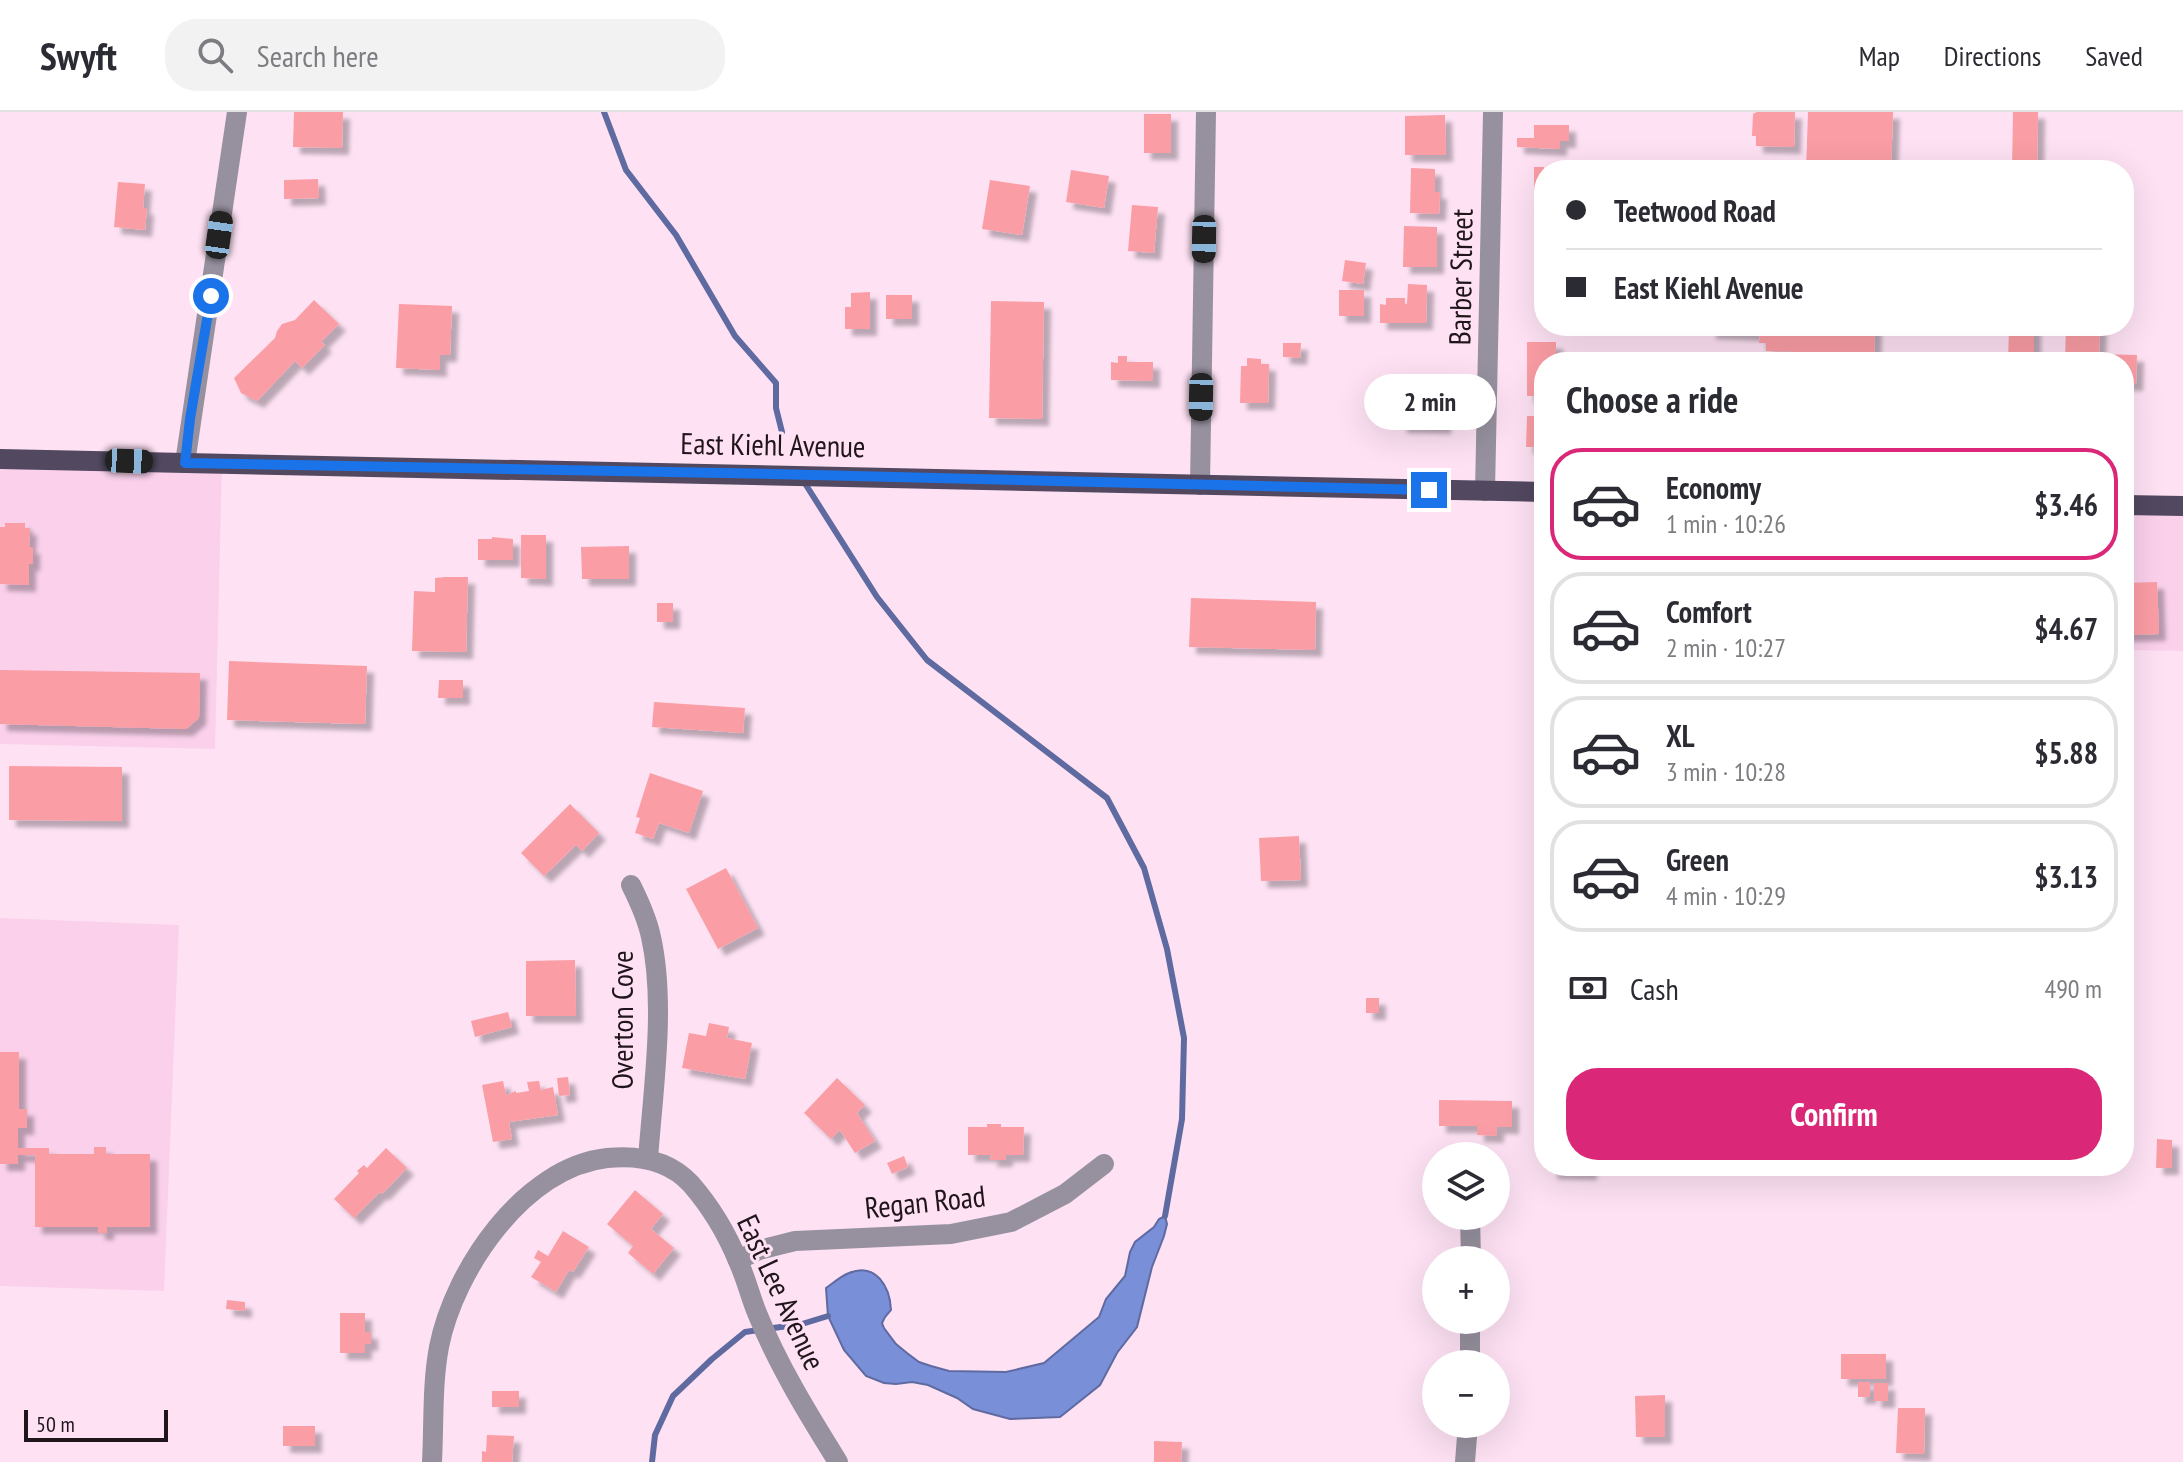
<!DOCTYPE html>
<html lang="en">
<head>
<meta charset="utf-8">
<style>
	body { margin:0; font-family:"PT Sans Narrow",sans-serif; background:#f2f2f3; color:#2b2b33; height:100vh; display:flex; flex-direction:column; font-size:30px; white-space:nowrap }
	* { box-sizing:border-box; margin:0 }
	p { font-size:26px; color:#7c7c81 }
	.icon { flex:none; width:44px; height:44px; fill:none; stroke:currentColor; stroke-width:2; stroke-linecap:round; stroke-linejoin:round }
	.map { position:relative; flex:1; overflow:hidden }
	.details { position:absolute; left:1534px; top:240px; width:600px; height:824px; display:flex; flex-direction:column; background:#fff; border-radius:32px; box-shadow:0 8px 32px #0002 }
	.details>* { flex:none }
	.hud { position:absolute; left:1534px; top:48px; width:600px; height:176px; border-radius:32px; box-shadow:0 8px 32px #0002; display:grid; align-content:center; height:176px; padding:0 32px; background:#fff }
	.fabs { position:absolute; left:1422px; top:1030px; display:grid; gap:16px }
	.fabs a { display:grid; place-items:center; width:88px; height:88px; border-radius:50%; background:#fff; box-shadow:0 8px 32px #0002; font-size:40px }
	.scale { position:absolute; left:24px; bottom:20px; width:144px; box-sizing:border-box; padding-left:8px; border:4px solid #21151c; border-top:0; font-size:22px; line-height:28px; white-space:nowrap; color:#21151c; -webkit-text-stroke:6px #fee2f4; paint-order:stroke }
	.end { position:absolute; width:36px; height:36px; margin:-18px; border:10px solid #1a73e8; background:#fff; box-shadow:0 0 0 4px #fff }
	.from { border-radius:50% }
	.bubble { position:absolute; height:56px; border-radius:28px; background:#fff; box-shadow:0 8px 32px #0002; font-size:26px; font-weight:600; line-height:56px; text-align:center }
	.car { position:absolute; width:24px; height:48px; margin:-24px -12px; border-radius:10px; box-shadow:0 0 6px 2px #0007; background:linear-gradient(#222 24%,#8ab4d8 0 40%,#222 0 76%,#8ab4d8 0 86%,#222 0) }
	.hud b { display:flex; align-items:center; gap:28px; height:76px; font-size:30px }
	.hud b+b { border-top:2px solid #e1e1e2 }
	.hud i { width:20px; height:20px; background:#2b2b33 }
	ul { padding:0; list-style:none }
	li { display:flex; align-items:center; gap:24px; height:112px; margin:0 16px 12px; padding:0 16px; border:4px solid #e1e1e2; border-radius:32px }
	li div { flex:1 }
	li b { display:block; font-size:30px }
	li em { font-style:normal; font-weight:600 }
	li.current { border-color:#db2777 }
	li>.icon { width:72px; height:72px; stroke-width:1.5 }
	h2 { padding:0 32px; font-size:36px; line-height:96px }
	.pay { display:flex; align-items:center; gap:20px; height:88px; padding:0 32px; font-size:30px }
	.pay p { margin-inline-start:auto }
	.primary-button { display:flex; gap:16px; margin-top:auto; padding:16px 32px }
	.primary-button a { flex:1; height:92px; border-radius:32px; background:#db2777; color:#fff; font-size:32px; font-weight:600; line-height:92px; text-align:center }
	header { display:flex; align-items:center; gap:48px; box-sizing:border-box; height:112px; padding:0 40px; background:#fff; border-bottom:2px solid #e1e1e2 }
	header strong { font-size:38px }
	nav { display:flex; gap:44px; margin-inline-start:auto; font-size:28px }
	.search { width:560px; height:72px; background:#f2f2f3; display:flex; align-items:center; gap:20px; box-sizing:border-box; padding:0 28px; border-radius:32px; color:#7c7c81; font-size:30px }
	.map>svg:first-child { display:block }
	.built { fill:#fad0eb }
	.water { fill:#798fd8; stroke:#5f6aa0; stroke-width:2 }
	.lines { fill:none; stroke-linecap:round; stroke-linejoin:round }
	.stream { stroke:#5f6aa0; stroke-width:6 }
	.building { fill:#fb9da5; filter:url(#shadow) }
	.minor { stroke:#97919f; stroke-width:20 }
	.major { stroke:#524860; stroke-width:20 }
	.route { stroke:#1a73e8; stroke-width:10 }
	.labels { text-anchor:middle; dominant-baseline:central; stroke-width:6; stroke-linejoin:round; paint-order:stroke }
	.street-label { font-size:30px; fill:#21151c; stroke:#fee2f4 }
</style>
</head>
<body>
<header>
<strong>Swyft</strong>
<div class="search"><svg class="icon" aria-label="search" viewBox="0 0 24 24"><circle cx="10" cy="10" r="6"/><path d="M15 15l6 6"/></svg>Search here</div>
<nav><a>Map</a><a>Directions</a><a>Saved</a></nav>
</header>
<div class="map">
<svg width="2183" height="1350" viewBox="0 0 2183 1350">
	<defs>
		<filter id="shadow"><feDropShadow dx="7" dy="7" stdDeviation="2" flood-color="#0004"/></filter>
	</defs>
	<rect width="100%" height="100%" fill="#fee2f4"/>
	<!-- built -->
	<g class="built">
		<polygon points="0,351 222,351 215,637 0,632"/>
		<polygon points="2124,393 2183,394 2183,539 2124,538"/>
		<polygon points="0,806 179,813 164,1179 0,1174"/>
	</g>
	<!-- water -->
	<path class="water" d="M1165,1104L1167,1112L1164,1124L1152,1155L1137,1215L1117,1241L1100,1273L1060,1305L1010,1307L973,1297L957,1286L928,1273L912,1270L896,1272L884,1271L866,1264L844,1238L828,1204L826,1176C833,1171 841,1164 849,1161C876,1150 890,1175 891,1198L885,1205L882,1211L884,1216L896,1232L907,1241L919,1250L931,1254L949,1259L1006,1260L1044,1251L1099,1205L1106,1187L1125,1164L1130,1140L1135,1130L1154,1115L1159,1107Z"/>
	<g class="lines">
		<!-- stream -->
		<g class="stream">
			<polyline points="604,0 626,58 676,123 735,224 776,271 776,296 782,320"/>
			<polyline points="806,373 877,485 927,548 1107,686 1144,756 1167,837 1184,926 1182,1007 1165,1104"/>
			<polyline points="652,1350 655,1323 673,1284 712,1247 745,1220 802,1212 828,1204"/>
		</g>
	</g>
	<!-- building -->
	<g class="building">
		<polygon points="294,0 343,0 342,36 293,35"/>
		<polygon points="1757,0 1795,0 1794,35 1756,34 1756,24 1752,24 1753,2"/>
		<polygon points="1808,0 1893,0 1891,58 1806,58"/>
		<polygon points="2013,0 2038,0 2037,58 2012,58"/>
		<rect x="1144" y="2" width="27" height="39"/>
		<polygon points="1445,3 1446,43 1405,43 1405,4"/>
		<polygon points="1534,13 1569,13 1569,29 1560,29 1560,37 1517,35 1517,26 1534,26"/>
		<rect x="1534" y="55" width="10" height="43"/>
		<polygon points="1411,56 1435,57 1435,80 1440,80 1439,102 1410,101"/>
		<polygon points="1071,58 1109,64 1104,96 1066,90"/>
		<polygon points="318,67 319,86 284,87 284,68"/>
		<polygon points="990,68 1030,74 1022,123 982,117"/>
		<polygon points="118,70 145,72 143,96 147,96 145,118 114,115"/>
		<polygon points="1132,93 1158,95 1154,141 1128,139"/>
		<polygon points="1404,114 1437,115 1437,155 1403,155"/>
		<polygon points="1345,148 1366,151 1363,172 1342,169"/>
		<polygon points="1408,172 1427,173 1426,211 1380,211 1380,192 1386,193 1386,186 1405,186 1405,192 1407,192"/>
		<rect x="1339" y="178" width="25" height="26"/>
		<polygon points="870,180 870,217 845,217 845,195 851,195 851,181"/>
		<rect x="886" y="183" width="26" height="24"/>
		<polygon points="314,188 339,212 321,230 325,233 302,256 295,249 257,289 241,281 234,266 275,226 277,219 282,212 295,208"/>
		<polygon points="991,189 1044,190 1042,307 989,306"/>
		<polygon points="399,192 452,194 450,243 440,243 440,258 396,256"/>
		<polygon points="1709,214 1875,214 1874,242 1766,239 1766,231 1759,231 1760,222 1709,220"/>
		<polygon points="2009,214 2034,214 2034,250 2008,250"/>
		<polygon points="2066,214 2100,214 2099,242 2137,243 2136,272 2124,272 2124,250 2065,250"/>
		<polygon points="1527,230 1556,230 1556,250 1544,250 1544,284 1527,284"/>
		<polygon points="1283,231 1301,231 1300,246 1283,245"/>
		<polygon points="1118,244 1127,244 1127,250 1153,250 1153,269 1111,268 1111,250 1118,251"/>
		<polygon points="1247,246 1261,247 1261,252 1269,252 1268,291 1240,291 1241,254 1247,254"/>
		<polygon points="1401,288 1445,288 1444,315 1400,314"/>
		<polygon points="1527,304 1544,304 1544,335 1526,335"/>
		<polygon points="5,411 25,411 25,416 30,416 29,435 33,435 33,452 29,452 29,473 0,472 0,415 5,415"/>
		<polygon points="521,423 546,423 546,467 521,466"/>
		<polygon points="492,425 513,427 513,448 478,448 478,427 492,427"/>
		<polygon points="629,434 629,467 582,467 581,435"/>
		<polygon points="445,465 468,465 466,540 412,539 414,479 435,480 435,466"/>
		<polygon points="2157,470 2159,522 2124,523 2124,471"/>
		<polygon points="1191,486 1316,490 1315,538 1189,535"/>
		<rect x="657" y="491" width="16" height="19"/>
		<polygon points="229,549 367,554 365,612 227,608"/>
		<polygon points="0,558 200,561 199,606 186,617 0,612"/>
		<polygon points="439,568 463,568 463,586 438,586"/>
		<polygon points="654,590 745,596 743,621 652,615"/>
		<polygon points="9,654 122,655 122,709 9,708"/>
		<polygon points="650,661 703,679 689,721 659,711 653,727 635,721 640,706 636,705"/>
		<polygon points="570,692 599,721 582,739 576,733 544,764 521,741"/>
		<polygon points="1299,724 1301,768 1261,769 1259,726"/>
		<polygon points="726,756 758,816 718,837 686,777"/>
		<polygon points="575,848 576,904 526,904 526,849"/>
		<rect x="1366" y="886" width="13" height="15"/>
		<polygon points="508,900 512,915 475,925 471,909"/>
		<polygon points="709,911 729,915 727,926 752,931 745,967 682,956 689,921 706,924"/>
		<polygon points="0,940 19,940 19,997 27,997 27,1016 18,1016 18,1036 49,1036 49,1042 94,1042 94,1035 106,1035 106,1042 150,1042 150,1115 107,1115 107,1121 98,1121 98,1115 35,1115 35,1043 18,1043 18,1052 0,1052"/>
		<polygon points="568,965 570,983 559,984 557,966"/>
		<polygon points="837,966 865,993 857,1001 875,1029 855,1041 840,1018 831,1027 804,1001"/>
		<polygon points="503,969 506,983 516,979 516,981 529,979 527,970 539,969 541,978 553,975 558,1003 509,1010 512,1027 493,1030 482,973"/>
		<polygon points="1439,988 1512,989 1512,1015 1497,1015 1497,1024 1477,1023 1477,1014 1439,1014"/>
		<polygon points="987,1012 1001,1012 1001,1015 1024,1015 1023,1043 1006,1043 1006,1048 990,1048 991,1043 968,1043 968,1015 987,1015"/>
		<polygon points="2157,1027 2172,1028 2172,1056 2156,1056"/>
		<polygon points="386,1036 407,1056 382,1082 380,1080 354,1106 334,1087 359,1061 357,1059 364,1053 367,1056"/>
		<polygon points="904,1044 908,1055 892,1062 887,1051"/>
		<polygon points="1551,1054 1590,1054 1590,1061 1550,1060"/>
		<polygon points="635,1078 663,1102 651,1117 674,1136 653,1162 628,1141 633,1134 607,1112"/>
		<polygon points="563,1119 589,1135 573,1160 569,1158 556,1180 531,1165 541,1150 534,1146 538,1138 548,1144"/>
		<polygon points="227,1188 245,1190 245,1199 226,1197"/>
		<polygon points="340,1201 365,1201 365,1220 371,1220 371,1232 365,1232 365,1241 340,1241"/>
		<rect x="1841" y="1242" width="45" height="25"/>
		<rect x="1858" y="1270" width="12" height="15"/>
		<rect x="1874" y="1271" width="14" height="18"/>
		<rect x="492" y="1279" width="27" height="16"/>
		<polygon points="1665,1283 1665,1325 1636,1325 1635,1284"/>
		<polygon points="1898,1296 1925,1296 1924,1342 1896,1341"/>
		<rect x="283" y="1314" width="32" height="20"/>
		<polygon points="487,1323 514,1324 512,1350 482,1350 482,1339 486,1340"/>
		<polygon points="1154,1329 1182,1330 1181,1350 1154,1350"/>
	</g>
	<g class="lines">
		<!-- minor -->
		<g class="minor">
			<polyline points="185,351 237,0"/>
			<polyline points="1200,373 1206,0"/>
			<polyline points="1485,379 1493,0"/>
			<path d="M631,773C639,789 647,806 651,825C666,892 653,978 648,1047"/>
			<polyline points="1470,1104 1471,1148"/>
			<polyline points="738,1148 759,1138 795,1129 951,1122 1011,1110 1065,1082 1104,1052"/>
			<polyline points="1470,1208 1470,1252"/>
			<path d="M432,1350C434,1312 432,1272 439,1235C454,1158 524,1055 607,1046C637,1043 669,1048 691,1072C710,1094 727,1122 738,1149C746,1166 750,1184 757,1201C778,1253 808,1302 838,1350"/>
			<polyline points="1465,1350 1468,1312"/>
		</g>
		<!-- major -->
		<g class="major">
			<polyline points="0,347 1544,380"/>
			<polyline points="2124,393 2183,394"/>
		</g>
	</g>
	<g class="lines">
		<!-- route -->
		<polyline class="route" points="211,184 190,307 185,351 772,362 1429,378"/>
	</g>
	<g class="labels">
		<!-- street labels -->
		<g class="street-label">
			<text transform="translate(1460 165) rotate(-89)">Barber Street</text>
			<text transform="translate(773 332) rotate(1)">East Kiehl Avenue</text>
			<text transform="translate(621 908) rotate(-90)">Overton Cove</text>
			<text transform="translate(925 1089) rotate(-6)">Regan Road</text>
			<text transform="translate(782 1180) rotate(65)">East Lee Avenue</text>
		</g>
	</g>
</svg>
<div class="fabs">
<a><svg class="icon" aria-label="layers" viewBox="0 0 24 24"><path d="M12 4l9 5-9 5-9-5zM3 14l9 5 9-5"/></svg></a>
<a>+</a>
<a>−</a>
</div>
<div class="scale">50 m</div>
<i class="end from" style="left:211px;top:184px"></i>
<i class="end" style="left:1429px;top:378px"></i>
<div class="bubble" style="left:1364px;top:262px;width:132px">2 min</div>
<i class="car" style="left:219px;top:123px;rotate:8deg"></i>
<i class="car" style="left:1204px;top:127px;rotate:181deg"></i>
<i class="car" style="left:1201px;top:285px;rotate:181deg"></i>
<i class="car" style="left:129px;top:349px;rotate:92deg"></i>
<div class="hud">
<b><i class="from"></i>Teetwood Road</b>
<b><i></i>East Kiehl Avenue</b>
</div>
<section class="details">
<h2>Choose a ride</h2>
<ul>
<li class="current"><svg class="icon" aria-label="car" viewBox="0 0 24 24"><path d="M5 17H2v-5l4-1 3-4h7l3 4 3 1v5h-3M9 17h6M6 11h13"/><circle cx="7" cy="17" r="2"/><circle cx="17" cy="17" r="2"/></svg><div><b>Economy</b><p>1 min · 10:26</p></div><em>$3.46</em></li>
<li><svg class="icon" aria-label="car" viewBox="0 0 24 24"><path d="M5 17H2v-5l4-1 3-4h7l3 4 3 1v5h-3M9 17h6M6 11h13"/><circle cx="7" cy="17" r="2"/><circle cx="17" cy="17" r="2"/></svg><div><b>Comfort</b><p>2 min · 10:27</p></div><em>$4.67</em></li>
<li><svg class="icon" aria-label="car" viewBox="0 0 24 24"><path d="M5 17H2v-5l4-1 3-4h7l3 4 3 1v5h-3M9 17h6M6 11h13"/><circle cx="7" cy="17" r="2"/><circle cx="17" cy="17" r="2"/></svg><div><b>XL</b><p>3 min · 10:28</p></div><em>$5.88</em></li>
<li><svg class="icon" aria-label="car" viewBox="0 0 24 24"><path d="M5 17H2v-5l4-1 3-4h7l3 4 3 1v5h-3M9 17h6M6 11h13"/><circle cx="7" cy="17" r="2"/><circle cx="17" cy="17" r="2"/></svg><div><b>Green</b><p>4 min · 10:29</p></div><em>$3.13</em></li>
</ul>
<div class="pay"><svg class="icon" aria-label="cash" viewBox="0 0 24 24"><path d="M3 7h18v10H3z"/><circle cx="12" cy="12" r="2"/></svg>Cash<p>490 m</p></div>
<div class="primary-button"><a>Confirm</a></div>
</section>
</div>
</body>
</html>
